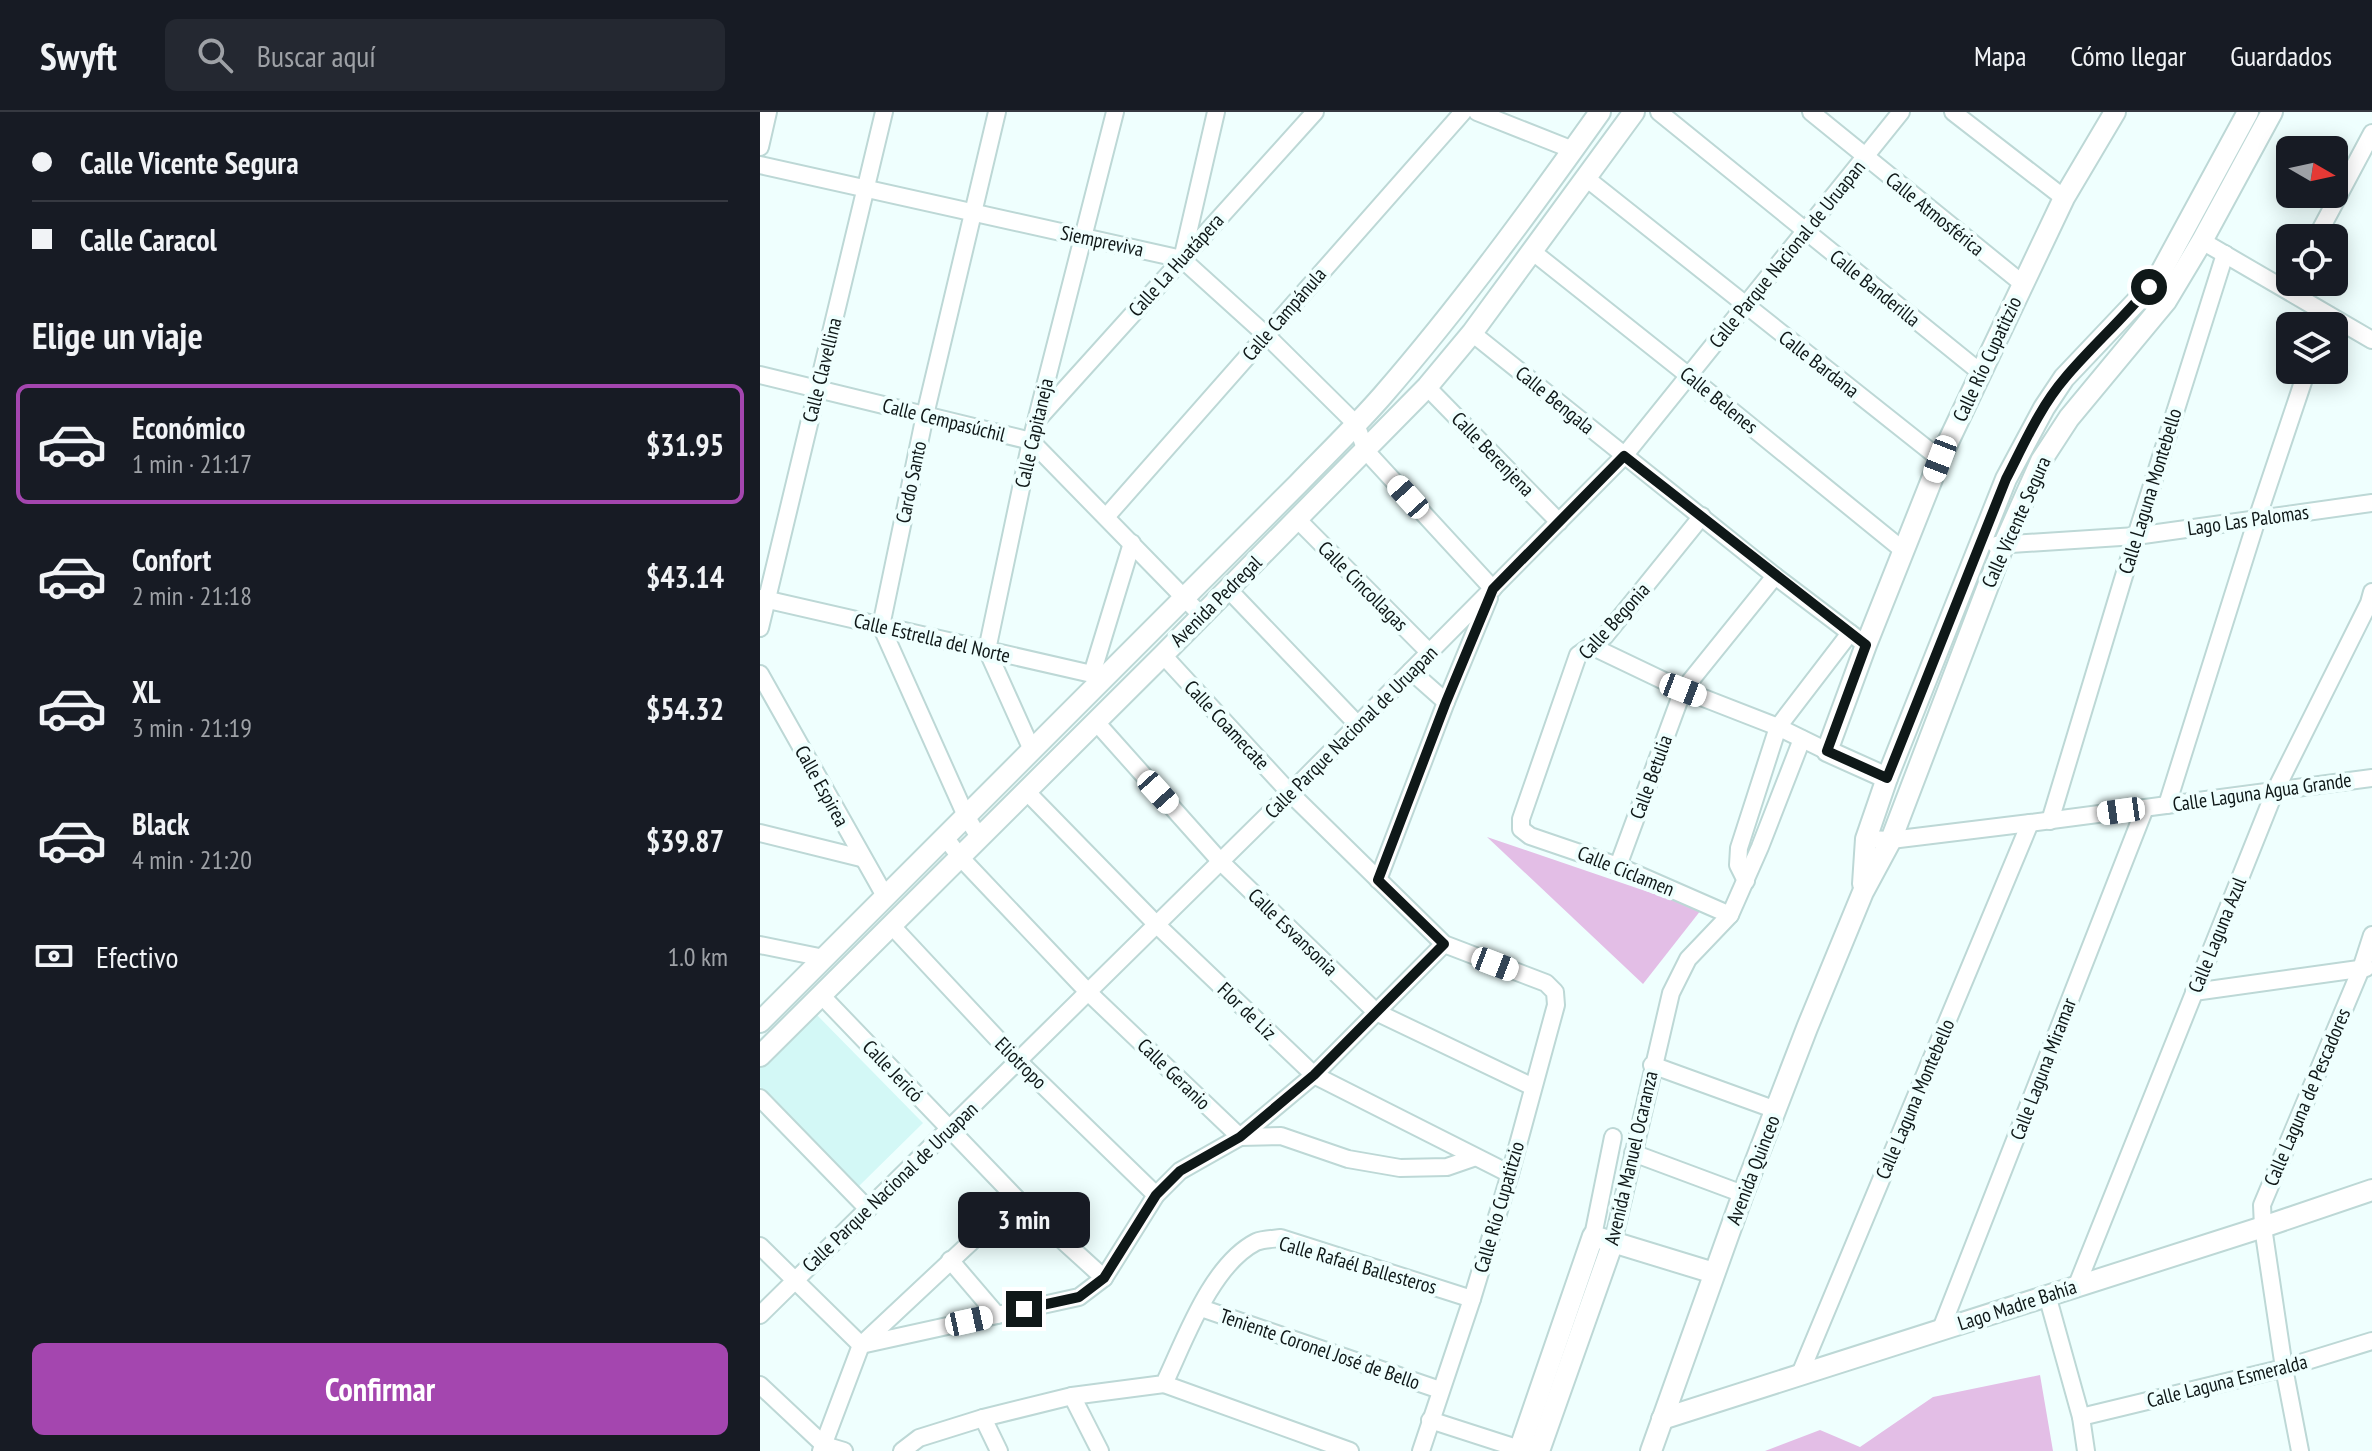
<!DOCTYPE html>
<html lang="es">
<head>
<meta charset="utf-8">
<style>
	body { margin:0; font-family:"PT Sans Narrow",sans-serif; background:#242831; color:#f1f3f6; height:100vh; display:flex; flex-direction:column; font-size:30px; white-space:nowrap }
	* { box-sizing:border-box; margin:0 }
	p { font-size:26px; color:#9ea1a6 }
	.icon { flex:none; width:44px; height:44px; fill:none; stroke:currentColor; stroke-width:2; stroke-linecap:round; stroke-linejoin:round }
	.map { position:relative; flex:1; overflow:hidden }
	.sheet { display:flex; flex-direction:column; background:#171b24; width:760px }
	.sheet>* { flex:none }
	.hud { display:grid; align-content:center; height:176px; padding:0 32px; background:#171b24 }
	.needle { width:52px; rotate:99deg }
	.tools { position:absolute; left:1516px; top:24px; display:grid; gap:16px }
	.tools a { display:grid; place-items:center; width:72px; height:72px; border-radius:12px; background:#171b24; box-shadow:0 4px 20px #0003; font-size:40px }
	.end { position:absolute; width:36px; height:36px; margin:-18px; border:10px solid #0f1818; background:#fff; box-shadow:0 0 0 4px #fff }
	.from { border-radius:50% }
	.bubble { position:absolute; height:56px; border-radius:12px; background:#171b24; box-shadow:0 4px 20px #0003; font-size:26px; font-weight:700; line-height:56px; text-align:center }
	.car { position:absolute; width:24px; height:48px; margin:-24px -12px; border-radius:10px; box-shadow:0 0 6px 2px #0007; background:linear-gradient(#fff 24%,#345 0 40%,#fff 0 76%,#345 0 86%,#fff 0) }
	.hud b { display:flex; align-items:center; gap:28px; height:76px; font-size:30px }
	.hud b+b { border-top:2px solid #363941 }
	.hud i { width:20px; height:20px; background:#f1f3f6 }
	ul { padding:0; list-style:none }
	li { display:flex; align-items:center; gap:24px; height:120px; margin:0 16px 12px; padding:0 16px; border:4px solid transparent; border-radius:12px }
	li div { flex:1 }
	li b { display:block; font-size:30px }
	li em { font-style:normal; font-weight:700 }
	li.current { border-color:#a446af }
	li>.icon { width:72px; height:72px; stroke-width:1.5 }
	h2 { padding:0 32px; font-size:36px; line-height:96px }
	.pay { display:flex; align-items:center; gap:20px; height:88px; padding:0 32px; font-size:30px }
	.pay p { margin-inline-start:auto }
	.action { display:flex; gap:16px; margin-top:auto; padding:16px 32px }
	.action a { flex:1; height:92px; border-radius:12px; background:#a446af; color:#fff; font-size:32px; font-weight:700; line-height:92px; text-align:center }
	header { display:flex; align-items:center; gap:48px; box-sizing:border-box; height:112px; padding:0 40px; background:#171b24; border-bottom:2px solid #363941 }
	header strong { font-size:38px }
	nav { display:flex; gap:44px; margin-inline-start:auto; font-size:28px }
	.search { width:560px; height:72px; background:#242831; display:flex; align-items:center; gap:20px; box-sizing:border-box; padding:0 28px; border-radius:12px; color:#9ea1a6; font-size:30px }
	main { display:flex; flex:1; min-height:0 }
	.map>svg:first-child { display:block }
	.built { fill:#d3f8f6 }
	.green { fill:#e3bee6 }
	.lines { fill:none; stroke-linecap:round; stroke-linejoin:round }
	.minor-casing { stroke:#bdd8d6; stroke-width:20 }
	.tertiary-casing { stroke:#bdd8d6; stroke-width:24 }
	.minor { stroke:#fff; stroke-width:16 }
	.tertiary { stroke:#fff; stroke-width:20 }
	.route { stroke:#0f1818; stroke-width:10 }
	.labels { text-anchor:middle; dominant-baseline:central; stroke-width:8; stroke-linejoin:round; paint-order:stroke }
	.street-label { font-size:20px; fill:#0f1818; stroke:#effffe }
</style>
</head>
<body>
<header>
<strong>Swyft</strong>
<div class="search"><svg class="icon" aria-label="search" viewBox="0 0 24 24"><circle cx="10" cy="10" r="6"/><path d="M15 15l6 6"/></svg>Buscar aquí</div>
<nav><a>Mapa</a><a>Cómo llegar</a><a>Guardados</a></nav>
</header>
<main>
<section class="sheet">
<div class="hud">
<b><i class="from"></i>Calle Vicente Segura</b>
<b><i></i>Calle Caracol</b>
</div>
<h2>Elige un viaje</h2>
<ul>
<li class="current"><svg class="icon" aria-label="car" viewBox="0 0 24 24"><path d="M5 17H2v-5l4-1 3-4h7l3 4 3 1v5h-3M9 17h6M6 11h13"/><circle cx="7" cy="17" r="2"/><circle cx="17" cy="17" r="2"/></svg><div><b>Económico</b><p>1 min · 21:17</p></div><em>$31.95</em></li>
<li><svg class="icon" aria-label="car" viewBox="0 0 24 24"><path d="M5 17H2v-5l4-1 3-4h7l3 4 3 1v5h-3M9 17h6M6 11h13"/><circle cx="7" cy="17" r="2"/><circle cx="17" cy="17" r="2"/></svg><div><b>Confort</b><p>2 min · 21:18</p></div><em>$43.14</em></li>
<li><svg class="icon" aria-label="car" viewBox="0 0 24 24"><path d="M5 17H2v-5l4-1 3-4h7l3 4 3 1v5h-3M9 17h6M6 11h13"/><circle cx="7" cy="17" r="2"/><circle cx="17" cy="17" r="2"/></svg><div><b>XL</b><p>3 min · 21:19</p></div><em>$54.32</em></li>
<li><svg class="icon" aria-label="car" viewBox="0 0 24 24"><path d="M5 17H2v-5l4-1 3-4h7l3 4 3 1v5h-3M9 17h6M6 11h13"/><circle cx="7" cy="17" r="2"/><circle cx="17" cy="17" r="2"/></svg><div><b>Black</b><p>4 min · 21:20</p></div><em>$39.87</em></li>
</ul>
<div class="pay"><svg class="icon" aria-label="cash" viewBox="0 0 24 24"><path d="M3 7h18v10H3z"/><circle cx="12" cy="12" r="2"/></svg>Efectivo<p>1.0 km</p></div>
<div class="action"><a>Confirmar</a></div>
</section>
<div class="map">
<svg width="1612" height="1339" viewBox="0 0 1612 1339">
	<rect width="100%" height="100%" fill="#effffe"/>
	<!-- built -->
	<polygon class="built" points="54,900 163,1011 98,1075 0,975 0,953"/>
	<!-- green -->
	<g class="green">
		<polygon points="727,725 941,798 883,872"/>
		<polygon points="1280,1263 1293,1339 1005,1339 1060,1318 1100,1335 1173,1285"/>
	</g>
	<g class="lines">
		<defs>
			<g id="minor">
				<polyline points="717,0 813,38"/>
				<polyline points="899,0 1220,260"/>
				<polyline points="1051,0 1263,172"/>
				<polyline points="1193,0 1304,86"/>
				<polyline points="0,35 8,0"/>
				<polyline points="0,53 422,147 506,223 596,312 606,339 733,477"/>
				<polyline points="826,66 1180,347"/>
				<polyline points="1556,126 1612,21"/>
				<polyline points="1442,129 1612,228"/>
				<polyline points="773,140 929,264 1144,439"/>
				<polyline points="423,143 456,0"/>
				<polyline points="712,221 1015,464 1106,533"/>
				<polyline points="0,263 271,329 442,504"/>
				<polyline points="667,275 799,410"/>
				<polyline points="279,306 555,0"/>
				<polyline points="942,404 845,524 818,543 761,707 761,717 770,724 858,754 970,803"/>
				<polyline points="346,405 703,0"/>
				<polyline points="537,407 670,541"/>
				<polyline points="1236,433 1376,424 1612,391"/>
				<polyline points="468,477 598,613"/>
				<polyline points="0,486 345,565"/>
				<polyline points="0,516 124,0"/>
				<polyline points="831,534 923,578 1018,615 1067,639"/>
				<polyline points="403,543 530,681 684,832 786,871 795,880 796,893 750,1062 712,1187 661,1339"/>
				<polyline points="651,559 686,590"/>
				<polyline points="0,562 125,784"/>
				<polyline points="332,562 372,431"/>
				<polyline points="336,610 461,750 616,900 773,975"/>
				<polyline points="272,638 227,538 271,329 355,0"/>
				<polyline points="266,679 397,813 554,963 750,1062"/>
				<polyline points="1407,693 1497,407 1547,258"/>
				<polyline points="1290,709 1376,424 1465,142"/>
				<polyline points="0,721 101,746"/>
				<polyline points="185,725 200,745 328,880 480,1025 521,1024 588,1047 640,1056 687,1055 713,1046"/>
				<polyline points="219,725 206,704 121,514 165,303 237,0"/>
				<polyline points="1106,727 1131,728 1270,711 1612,666"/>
				<polyline points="858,754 923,578 1015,464"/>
				<polyline points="618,768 686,590 729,486"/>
				<polyline points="986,769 978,753 979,736 1018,615 1090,521"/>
				<polyline points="131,813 258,949 396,1083"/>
				<polyline points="0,833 64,846"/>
				<polyline points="1434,880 1606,856"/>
				<polyline points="61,883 257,1087 344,1166"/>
				<polyline points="892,953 1016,998"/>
				<polyline points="0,986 108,1097"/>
				<polyline points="873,1041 983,1082"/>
				<polyline points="833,1124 853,1025"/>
				<polyline points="853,1130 911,881 928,847 970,803 1000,735 1042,627"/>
				<polyline points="0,1134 101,1233"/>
				<polyline points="190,1148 237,1203"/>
				<polyline points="1317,1173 1515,679 1609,491 1612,480"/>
				<polyline points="1287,1183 1321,1305 1326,1339"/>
				<polyline points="441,1196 680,1278"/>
				<polyline points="0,1203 530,681 864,344 1141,0"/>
				<polyline points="1181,1217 1385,696"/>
				<polyline points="101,1233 319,1185 344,1166 396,1083 420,1059 480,1025 554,963 684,832"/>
				<polyline points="1040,1262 1270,711"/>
				<polyline points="404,1272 590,1339"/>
				<polyline points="0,1273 64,1333 84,1339"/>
				<polyline points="312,1284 340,1339"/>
				<polyline points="1321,1305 1524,1256 1612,1229"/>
				<polyline points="223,1306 239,1339"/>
				<polyline points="670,1308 760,1337"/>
				<polyline points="61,1339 101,1233 257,1087"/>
				<path d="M142,1339L159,1326L223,1306L312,1284L404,1272C425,1228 451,1153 496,1130C503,1127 513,1127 521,1126L712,1187"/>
				<polyline points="1540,1339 1524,1256 1503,1115 1502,1093 1601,857 1612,823"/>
			</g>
			<g id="tertiary">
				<polyline points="1127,666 1067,639 1106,533 1180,347 1304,86 1355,0"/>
				<polyline points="1103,772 1106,727 1127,666 1246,367 1284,296 1304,266 1378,188 1400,162 1488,0"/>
				<path d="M0,910L538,372C567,342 596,314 623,283C701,193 771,97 840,0"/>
				<polyline points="0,944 403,543 667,275 712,221 874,0"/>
				<polyline points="902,1307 1503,1115 1612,1078"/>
				<polyline points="759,1339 833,1124 954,1161"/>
				<polyline points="779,1339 853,1130"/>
				<polyline points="891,1339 983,1082 1047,916 1103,780 1131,728 1244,432 1281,349 1309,306 1406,189 1442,129 1512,0"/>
			</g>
		</defs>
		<!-- minor casing -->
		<use href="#minor" class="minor-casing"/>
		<!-- tertiary casing -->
		<use href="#tertiary" class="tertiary-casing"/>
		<!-- minor -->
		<use href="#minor" class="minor"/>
		<!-- tertiary -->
		<use href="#tertiary" class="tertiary"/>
	</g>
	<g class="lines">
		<!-- route -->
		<path class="route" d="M264,1197L319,1185L344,1166L396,1083L420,1059L480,1025L554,963L684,832L618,768L686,590L733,477L864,344L1106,533L1067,639L1127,666L1246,367C1264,332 1280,295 1305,266C1332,234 1363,207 1389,175"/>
	</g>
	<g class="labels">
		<!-- street labels -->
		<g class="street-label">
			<text transform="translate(1175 102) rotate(39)">Calle Atmosférica</text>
			<text transform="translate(342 129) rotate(12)">Siempreviva</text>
			<text transform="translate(1027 142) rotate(-51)">Calle Parque Nacional de Uruapan</text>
			<text transform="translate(416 153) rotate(-48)">Calle La Huatápera</text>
			<text transform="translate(1115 176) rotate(39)">Calle Banderilla</text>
			<text transform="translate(524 202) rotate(-49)">Calle Campánula</text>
			<text transform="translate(1227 247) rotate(-65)">Calle Río Cupatitzio</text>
			<text transform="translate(1059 252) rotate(38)">Calle Bardana</text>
			<text transform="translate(62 258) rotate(-76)">Calle Clavellina</text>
			<text transform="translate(795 288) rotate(39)">Calle Bengala</text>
			<text transform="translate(959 288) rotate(39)">Calle Belenes</text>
			<text transform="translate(184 308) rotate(14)">Calle Cempasúchil</text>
			<text transform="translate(274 321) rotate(-77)">Calle Capitaneja</text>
			<text transform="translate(733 342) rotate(46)">Calle Berenjena</text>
			<text transform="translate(151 370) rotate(-78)">Cardo Santo</text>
			<text transform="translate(1390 379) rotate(-73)">Calle Laguna Montebello</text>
			<text transform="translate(1488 408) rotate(-8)">Lago Las Palomas</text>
			<text transform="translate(1256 410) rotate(-66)">Calle Vicente Segura</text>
			<text transform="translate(603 474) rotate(45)">Calle Cincollagas</text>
			<text transform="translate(456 489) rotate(-45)">Avenida Pedregal</text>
			<text transform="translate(854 509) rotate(-48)">Calle Begonia</text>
			<text transform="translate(172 526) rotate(13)">Calle Estrella del Norte</text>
			<text transform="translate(467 613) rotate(47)">Calle Coamecate</text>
			<text transform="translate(591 620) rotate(-45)">Calle Parque Nacional de Uruapan</text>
			<text transform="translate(891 665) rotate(-70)">Calle Betulia</text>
			<text transform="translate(62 674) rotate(61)">Calle Espirea</text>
			<text transform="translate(1502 680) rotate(-8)">Calle Laguna Agua Grande</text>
			<text transform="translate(866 759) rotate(22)">Calle Ciclamen</text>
			<text transform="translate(533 820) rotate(44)">Calle Esvansonia</text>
			<text transform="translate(1457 823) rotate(-68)">Calle Laguna Azul</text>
			<text transform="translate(487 899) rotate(44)">Flor de Liz</text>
			<text transform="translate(261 951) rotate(45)">Eliotropo</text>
			<text transform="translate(1283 957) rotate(-69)">Calle Laguna Miramar</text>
			<text transform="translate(133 959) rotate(46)">Calle Jericó</text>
			<text transform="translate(414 962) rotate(44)">Calle Geranio</text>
			<text transform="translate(1547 985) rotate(-67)">Calle Laguna de Pescadores</text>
			<text transform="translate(1155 987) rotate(-67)">Calle Laguna Montebello</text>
			<text transform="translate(871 1046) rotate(-77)">Avenida Manuel Ocaranza</text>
			<text transform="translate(993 1058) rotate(-69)">Avenida Quinceo</text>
			<text transform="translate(130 1075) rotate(-44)">Calle Parque Nacional de Uruapan</text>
			<text transform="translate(739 1095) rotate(-74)">Calle Río Cupatitzio</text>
			<text transform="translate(598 1153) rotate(16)">Calle Rafaél Ballesteros</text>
			<text transform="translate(1257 1193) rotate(-18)">Lago Madre Bahía</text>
			<text transform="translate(560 1237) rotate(19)">Teniente Coronel José de Bello</text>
			<text transform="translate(1467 1269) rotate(-14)">Calle Laguna Esmeralda</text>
		</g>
	</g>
</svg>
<div class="tools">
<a><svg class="needle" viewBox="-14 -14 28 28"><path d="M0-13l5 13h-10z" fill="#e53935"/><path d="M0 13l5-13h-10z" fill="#9ea1a6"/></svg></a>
<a><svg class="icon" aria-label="locate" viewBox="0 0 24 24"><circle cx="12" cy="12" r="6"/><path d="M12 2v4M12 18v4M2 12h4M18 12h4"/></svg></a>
<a><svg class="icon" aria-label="layers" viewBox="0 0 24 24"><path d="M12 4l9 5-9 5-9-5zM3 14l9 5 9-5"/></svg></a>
</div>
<i class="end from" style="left:1389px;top:175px"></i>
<i class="end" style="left:264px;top:1197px"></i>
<div class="bubble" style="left:198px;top:1080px;width:132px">3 min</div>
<i class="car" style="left:1180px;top:347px;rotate:201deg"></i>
<i class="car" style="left:648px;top:385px;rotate:318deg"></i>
<i class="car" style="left:923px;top:578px;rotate:111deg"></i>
<i class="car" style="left:398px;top:680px;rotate:138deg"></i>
<i class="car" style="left:1361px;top:699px;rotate:262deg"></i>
<i class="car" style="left:735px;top:852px;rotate:111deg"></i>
<i class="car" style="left:209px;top:1209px;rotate:78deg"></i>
</div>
</main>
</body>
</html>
